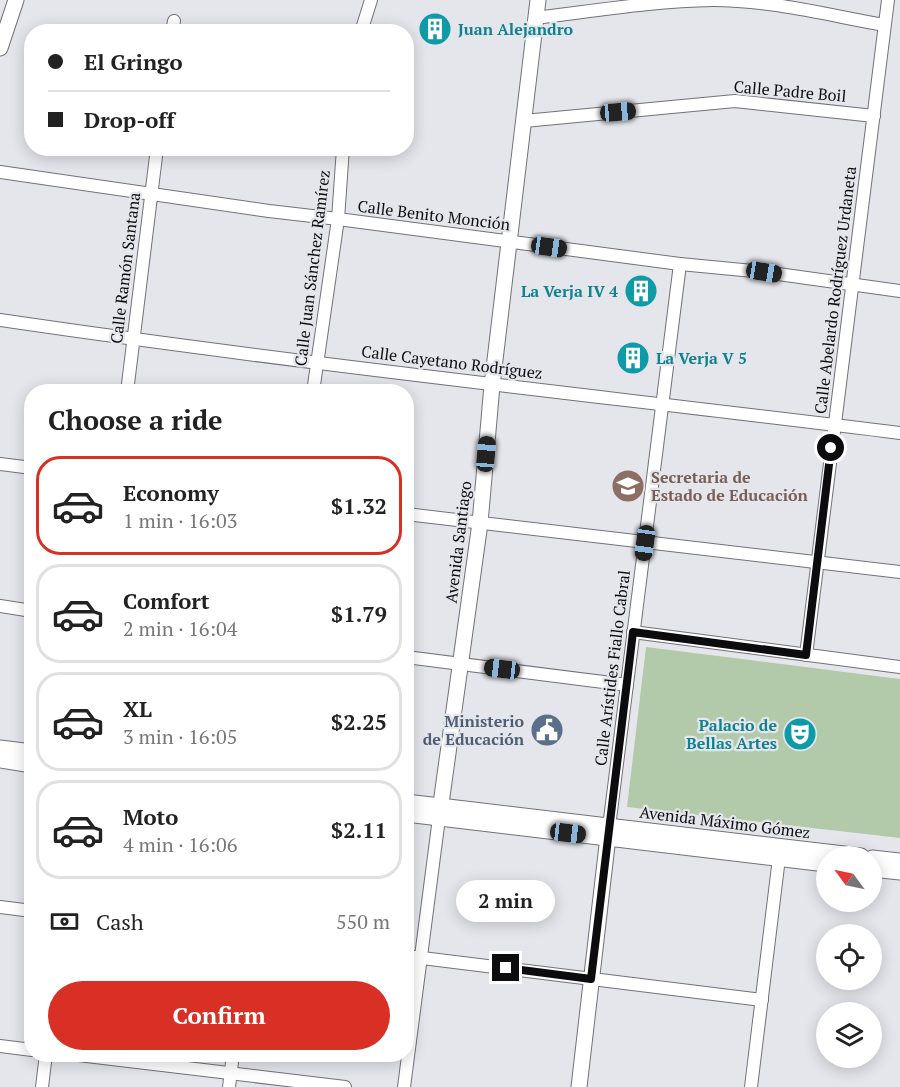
<!DOCTYPE html>
<html lang="en">
<head>
<meta charset="utf-8">
<style>
	body { margin:0; font-family:"PT Serif",serif; background:#f6f6f6; color:#222; height:100vh; display:flex; flex-direction:column; font-size:22px; white-space:nowrap }
	* { box-sizing:border-box; margin:0 }
	p { font-size:20px; color:#767676 }
	.icon { flex:none; width:33px; height:33px; fill:none; stroke:currentColor; stroke-width:2; stroke-linecap:round; stroke-linejoin:round }
	.map { position:relative; flex:1; overflow:hidden }
	.drawer { position:absolute; left:24px; top:384px; width:390px; height:678px; display:flex; flex-direction:column; background:#fff; border-radius:24px; box-shadow:0 3px 15px #0003 }
	.drawer>* { flex:none }
	.guide { position:absolute; left:24px; top:24px; width:390px; height:132px; border-radius:24px; box-shadow:0 3px 15px #0003; display:grid; align-content:center; height:132px; padding:0 24px; background:#fff }
	.needle { width:39px; rotate:303deg }
	.fabs { position:absolute; left:816px; top:846px; display:grid; gap:12px }
	.fabs a { display:grid; place-items:center; width:66px; height:66px; border-radius:50%; background:#fff; box-shadow:0 3px 15px #0003; font-size:30px }
	.end { position:absolute; width:27px; height:27px; margin:-14px; border:8px solid #0c0c0e; background:#fff; box-shadow:0 0 0 3px #fff }
	.from { border-radius:50% }
	.bubble { position:absolute; height:42px; border-radius:21px; background:#fff; box-shadow:0 3px 15px #0003; font-size:20px; font-weight:700; line-height:42px; text-align:center }
	.car { position:absolute; width:18px; height:36px; margin:-18px -9px; border-radius:8px; box-shadow:0 0 4px 2px #0007; background:linear-gradient(#222 24%,#8ab4d8 0 40%,#222 0 76%,#8ab4d8 0 86%,#222 0) }
	.guide b { display:flex; align-items:center; gap:21px; height:57px; font-size:22px }
	.guide b+b { border-top:2px solid #e0e0e0 }
	.guide i { width:15px; height:15px; background:#222 }
	ul { padding:0; list-style:none }
	li { display:flex; align-items:center; gap:18px; height:99px; margin:0 12px 9px; padding:0 12px; border:3px solid #e0e0e0; border-radius:24px }
	li div { flex:1 }
	li b { display:block; font-size:22px }
	li em { font-style:normal; font-weight:700 }
	li.selected { border-color:#d93025 }
	li>.icon { width:54px; height:54px; stroke-width:1.5 }
	h2 { padding:0 24px; font-size:27px; line-height:72px }
	.pay { display:flex; align-items:center; gap:15px; height:66px; padding:0 24px; font-size:22px }
	.pay p { margin-inline-start:auto }
	.button { display:flex; gap:12px; margin-top:auto; padding:12px 24px }
	.button a { flex:1; height:69px; border-radius:36px; background:#d93025; color:#fff; font-size:24px; font-weight:700; line-height:69px; text-align:center }
	.map>svg:first-child { display:block }
	.green { fill:#b2caaa }
	.lines { fill:none; stroke-linecap:round; stroke-linejoin:round }
	.minor-casing { stroke:#717278; stroke-width:14 }
	.major-casing { stroke:#717278; stroke-width:17 }
	.minor { stroke:#fff; stroke-width:12 }
	.major { stroke:#fff; stroke-width:15 }
	.route { stroke:#0c0c0e; stroke-width:8 }
	.labels { text-anchor:middle; dominant-baseline:central; stroke-width:4.5; stroke-linejoin:round; paint-order:stroke }
	.culture-label { font-size:16px; font-weight:bold; fill:#0d838f; stroke:#e5e6ec; text-anchor:start }
	.street-label { font-size:16px; fill:#0c0c0e; stroke:#e5e6ec }
	.education-label { font-size:16px; font-weight:bold; fill:#785e54; stroke:#e5e6ec; text-anchor:start }
	.service-label { font-size:16px; font-weight:bold; fill:#4e5e75; stroke:#e5e6ec; text-anchor:end }
</style>
</head>
<body>
<div class="map">
<svg width="900" height="1087" viewBox="0 0 900 1087">
	<rect width="100%" height="100%" fill="#e5e6ec"/>
	<!-- green -->
	<polygon class="green" points="646,647 900,679 900,838 627,807"/>
	<g class="lines">
		<defs>
			<g id="minor">
				<path d="M535,18C594,11 654,1 713,0C770,0 828,15 884,25"/>
				<polyline points="172,32 174,21"/>
				<polyline points="361,32 371,0"/>
				<polyline points="524,121 735,101 874,116"/>
				<polyline points="0,172 269,211 338,219 680,264 764,272 900,291"/>
				<path d="M0,320C299,364 600,396 900,433"/>
				<polyline points="127,392 157,148"/>
				<polyline points="313,392 338,219 343,148"/>
				<polyline points="0,464 32,468"/>
				<polyline points="406,514 900,572"/>
				<polyline points="0,606 32,611"/>
				<polyline points="633,632 900,667"/>
				<polyline points="806,655 888,0"/>
				<polyline points="406,657 627,685"/>
				<polyline points="609,827 680,264"/>
				<polyline points="0,907 32,911"/>
				<polyline points="406,956 762,1000"/>
				<polyline points="0,1046 32,1050"/>
				<polyline points="70,1054 345,1087"/>
				<polyline points="42,1087 46,1054"/>
				<polyline points="229,1087 233,1054"/>
				<polyline points="404,1087 439,818"/>
				<polyline points="751,1087 779,858"/>
			</g>
			<g id="major">
				<polyline points="0,48 16,0"/>
				<polyline points="0,748 32,752"/>
				<polyline points="0,760 32,765"/>
				<polyline points="406,802 861,856"/>
				<polyline points="406,814 826,864"/>
				<polyline points="439,818 480,523 492,385 538,0"/>
				<polyline points="872,858 900,861"/>
				<polyline points="872,869 900,872"/>
				<polyline points="579,1087 609,828"/>
			</g>
		</defs>
		<!-- minor casing -->
		<use href="#minor" class="minor-casing"/>
		<!-- major casing -->
		<use href="#major" class="major-casing"/>
		<!-- minor -->
		<use href="#minor" class="minor"/>
		<!-- major -->
		<use href="#major" class="major"/>
	</g>
	<g class="lines">
		<!-- route -->
		<polyline class="route" points="506,968 591,979 633,632 806,655 831,448"/>
	</g>
	<!-- icons -->
	<defs>
		<symbol id="building-disc" viewBox="-11 -11 22 22"><circle r="9.5" fill="#0f9aa8" stroke="#e5e6ec"/><path d="M-4-6H4V6H1V3H-1V6H-4ZM-2.5-4.3h1.7v1.8h-1.7ZM.8-4.3h1.7v1.8H.8ZM-2.5-1h1.7V.8h-1.7ZM.8-1h1.7V.8H.8Z" fill="#fff"/></symbol>
		<symbol id="university-disc" viewBox="-11 -11 22 22"><circle r="9.5" fill="#8d6e63" stroke="#e5e6ec"/><path d="M0-5L7-2L0 1L-7-2ZM-4 1L0 2.5L4 1V4Q0 6-4 4Z" fill="#fff"/></symbol>
		<symbol id="civic-disc" viewBox="-11 -11 22 22"><circle r="9.5" fill="#5c6f8a" stroke="#e5e6ec"/><path d="M-.6-6.5H3V-4.5H.6V-3L4-1V1h2V6H-6V1h2V-1L-.6-3ZM-1.2 2.5V6h2.4V2.5Z" fill="#fff"/></symbol>
		<symbol id="theatre-disc" viewBox="-11 -11 22 22"><circle r="9.5" fill="#0f9aa8" stroke="#e5e6ec"/><path d="M-5-5.5Q0-4 5-5.5V0Q5 5 0 6Q-5 5-5 0ZM-3.3-2.5H-1v1.5H-3.3ZM1-2.5H3.3v1.5H1ZM-2.8 1Q0 5.5 2.8 1Z" fill="#fff"/></symbol>
	</defs>
	<g fill-rule="evenodd">
		<use href="#building-disc" x="416" y="10" width="38" height="38"/>
		<use href="#building-disc" x="622" y="272" width="38" height="38"/>
		<use href="#building-disc" x="614" y="339" width="38" height="38"/>
		<use href="#university-disc" x="609" y="467" width="38" height="38"/>
		<use href="#civic-disc" x="528" y="711" width="38" height="38"/>
		<use href="#theatre-disc" x="781" y="715" width="38" height="38"/>
	</g>
	<g class="labels">
		<!-- culture labels -->
		<g class="culture-label">
			<text x="458" y="29">Juan Alejandro</text>
			<text x="618" y="291" text-anchor="end">La Verja IV 4</text>
			<text x="656" y="358">La Verja V 5</text>
			<text x="777" y="725" text-anchor="end">Palacio de<tspan x="777" dy="18">Bellas Artes</tspan></text>
		</g>
		<!-- street labels -->
		<g class="street-label">
			<text transform="translate(790 91) rotate(5)">Calle Padre Boil</text>
			<text transform="translate(434 215) rotate(7)">Calle Benito Monción</text>
			<text transform="translate(125 268) rotate(-83)">Calle Ramón Santana</text>
			<text transform="translate(312 268) rotate(-83)">Calle Juan Sánchez Ramírez</text>
			<text transform="translate(835 290) rotate(-83)">Calle Abelardo Rodríguez Urdaneta</text>
			<text transform="translate(452 362) rotate(7)">Calle Cayetano Rodríguez</text>
			<text transform="translate(458 542) rotate(-83)">Avenida Santiago</text>
			<text transform="translate(612 668) rotate(-83)">Calle Arístides Fiallo Cabral</text>
			<text transform="translate(725 822) rotate(7)">Avenida Máximo Gómez</text>
		</g>
		<!-- education labels -->
		<g class="education-label">
			<text x="651" y="477">Secretaria de<tspan x="651" dy="18">Estado de Educación</tspan></text>
		</g>
		<!-- service labels -->
		<g class="service-label">
			<text x="524" y="721">Ministerio<tspan x="524" dy="18">de Educación</tspan></text>
		</g>
	</g>
</svg>
<div class="fabs">
<a><svg class="needle" viewBox="-14 -14 28 28"><path d="M0-13l5 13h-10z" fill="#e53935"/><path d="M0 13l5-13h-10z" fill="#767676"/></svg></a>
<a><svg class="icon" aria-label="locate" viewBox="0 0 24 24"><circle cx="12" cy="12" r="6"/><path d="M12 2v4M12 18v4M2 12h4M18 12h4"/></svg></a>
<a><svg class="icon" aria-label="layers" viewBox="0 0 24 24"><path d="M12 4l9 5-9 5-9-5zM3 14l9 5 9-5"/></svg></a>
</div>
<i class="end from" style="left:831px;top:448px"></i>
<i class="end" style="left:506px;top:968px"></i>
<div class="bubble" style="left:456px;top:880px;width:99px">2 min</div>
<i class="car" style="left:618px;top:112px;rotate:85deg"></i>
<i class="car" style="left:549px;top:247px;rotate:98deg"></i>
<i class="car" style="left:764px;top:272px;rotate:99deg"></i>
<i class="car" style="left:486px;top:454px;rotate:5deg"></i>
<i class="car" style="left:645px;top:543px;rotate:188deg"></i>
<i class="car" style="left:502px;top:669px;rotate:277deg"></i>
<i class="car" style="left:568px;top:833px;rotate:97deg"></i>
<div class="guide">
<b><i class="from"></i>El Gringo</b>
<b><i></i>Drop-off</b>
</div>
<section class="drawer">
<h2>Choose a ride</h2>
<ul>
<li class="selected"><svg class="icon" aria-label="car" viewBox="0 0 24 24"><path d="M5 17H2v-5l4-1 3-4h7l3 4 3 1v5h-3M9 17h6M6 11h13"/><circle cx="7" cy="17" r="2"/><circle cx="17" cy="17" r="2"/></svg><div><b>Economy</b><p>1 min · 16:03</p></div><em>$1.32</em></li>
<li><svg class="icon" aria-label="car" viewBox="0 0 24 24"><path d="M5 17H2v-5l4-1 3-4h7l3 4 3 1v5h-3M9 17h6M6 11h13"/><circle cx="7" cy="17" r="2"/><circle cx="17" cy="17" r="2"/></svg><div><b>Comfort</b><p>2 min · 16:04</p></div><em>$1.79</em></li>
<li><svg class="icon" aria-label="car" viewBox="0 0 24 24"><path d="M5 17H2v-5l4-1 3-4h7l3 4 3 1v5h-3M9 17h6M6 11h13"/><circle cx="7" cy="17" r="2"/><circle cx="17" cy="17" r="2"/></svg><div><b>XL</b><p>3 min · 16:05</p></div><em>$2.25</em></li>
<li><svg class="icon" aria-label="car" viewBox="0 0 24 24"><path d="M5 17H2v-5l4-1 3-4h7l3 4 3 1v5h-3M9 17h6M6 11h13"/><circle cx="7" cy="17" r="2"/><circle cx="17" cy="17" r="2"/></svg><div><b>Moto</b><p>4 min · 16:06</p></div><em>$2.11</em></li>
</ul>
<div class="pay"><svg class="icon" aria-label="cash" viewBox="0 0 24 24"><path d="M3 7h18v10H3z"/><circle cx="12" cy="12" r="2"/></svg>Cash<p>550 m</p></div>
<div class="button"><a>Confirm</a></div>
</section>
</div>
</body>
</html>
